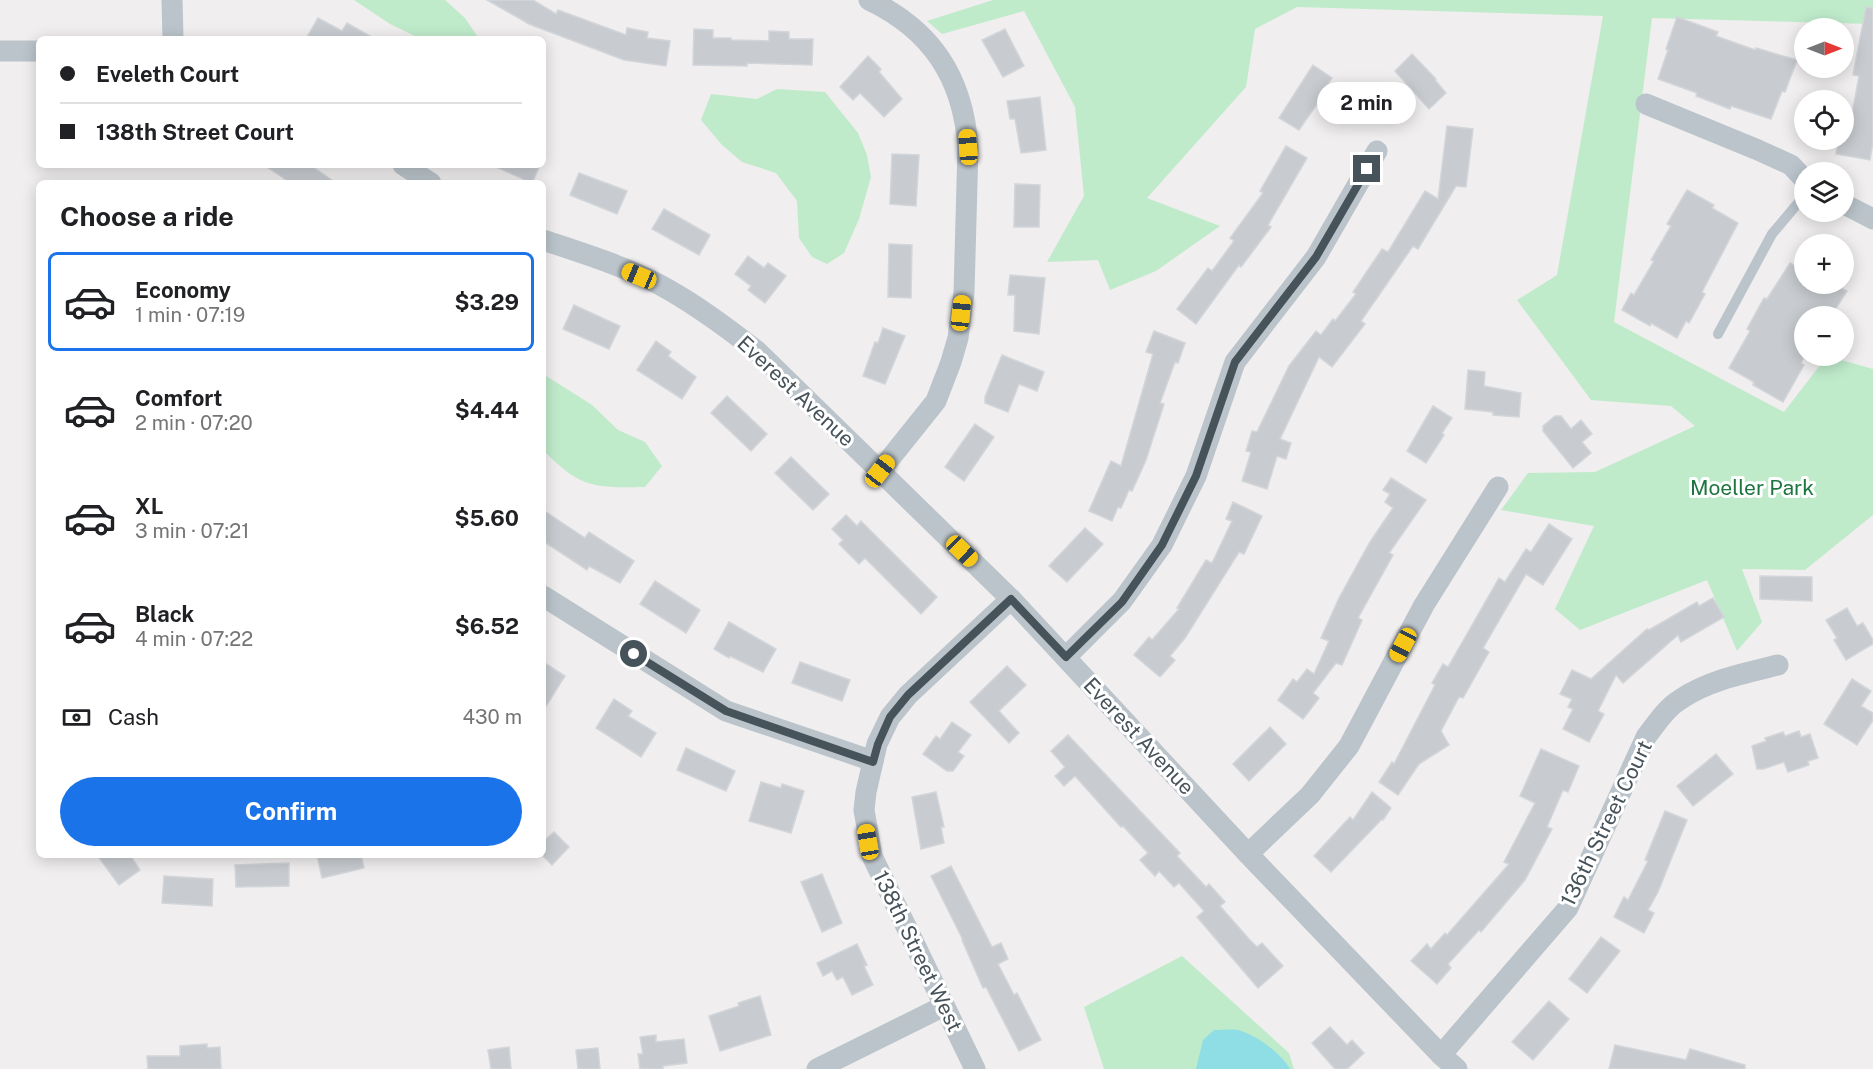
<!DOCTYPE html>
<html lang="en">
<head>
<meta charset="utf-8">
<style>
	body { margin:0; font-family:"Public Sans",sans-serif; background:#f2f2f2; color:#202124; height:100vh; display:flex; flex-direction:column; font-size:22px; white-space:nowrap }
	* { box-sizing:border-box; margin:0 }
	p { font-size:20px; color:#757577 }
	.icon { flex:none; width:33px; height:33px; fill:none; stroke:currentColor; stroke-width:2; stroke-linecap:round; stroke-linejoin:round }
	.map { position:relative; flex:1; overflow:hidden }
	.details { position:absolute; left:36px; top:180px; width:510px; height:678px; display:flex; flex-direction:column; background:#fff; border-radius:9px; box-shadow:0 3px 15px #0003 }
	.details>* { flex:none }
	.guide { position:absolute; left:36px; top:36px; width:510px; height:132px; border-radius:9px; box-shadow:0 3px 15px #0003; display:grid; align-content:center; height:132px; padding:0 24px; background:#fff }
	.needle { width:39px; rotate:90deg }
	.tools { position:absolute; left:1794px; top:18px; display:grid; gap:12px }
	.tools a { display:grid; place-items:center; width:60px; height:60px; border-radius:50%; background:#fff; box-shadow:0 3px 15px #0003; font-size:30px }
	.end { position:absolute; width:27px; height:27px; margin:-14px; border:8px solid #47535a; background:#fff; box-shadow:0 0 0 3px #fff }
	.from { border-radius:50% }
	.bubble { position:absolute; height:42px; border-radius:21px; background:#fff; box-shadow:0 3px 15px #0003; font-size:20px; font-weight:700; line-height:42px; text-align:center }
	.car { position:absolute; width:18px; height:36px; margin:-18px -9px; border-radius:8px; box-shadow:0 0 4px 2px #0007; background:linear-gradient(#f5c518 24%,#345 0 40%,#f5c518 0 76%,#345 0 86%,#f5c518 0) }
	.guide b { display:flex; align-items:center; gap:21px; height:57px; font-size:22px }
	.guide b+b { border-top:2px solid #e0e0e0 }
	.guide i { width:15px; height:15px; background:#202124 }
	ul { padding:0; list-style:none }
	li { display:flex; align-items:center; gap:18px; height:99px; margin:0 12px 9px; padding:0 12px; border:3px solid transparent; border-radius:9px }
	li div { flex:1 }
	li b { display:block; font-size:22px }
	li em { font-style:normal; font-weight:700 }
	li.selected { border-color:#1a73e8 }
	li>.icon { width:54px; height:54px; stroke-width:1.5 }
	h2 { padding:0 24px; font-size:27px; line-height:72px }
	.pay { display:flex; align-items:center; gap:15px; height:66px; padding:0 24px; font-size:22px }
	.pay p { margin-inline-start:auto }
	.button { display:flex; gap:12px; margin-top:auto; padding:12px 24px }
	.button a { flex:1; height:69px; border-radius:36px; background:#1a73e8; color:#fff; font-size:24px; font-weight:700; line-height:69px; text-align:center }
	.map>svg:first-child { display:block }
	.green { fill:#bfebcb }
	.water { fill:#8fdde5 }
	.building { fill:#c8ccd0; stroke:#d2d5d9; stroke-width:1.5 }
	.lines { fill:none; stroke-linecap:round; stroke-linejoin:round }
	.lane { stroke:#bac4ca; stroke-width:10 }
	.street { stroke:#bac4ca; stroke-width:21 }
	.route { stroke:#47535a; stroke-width:8 }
	.labels { text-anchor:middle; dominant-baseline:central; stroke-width:6; stroke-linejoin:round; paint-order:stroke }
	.street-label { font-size:21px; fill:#47535a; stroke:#fff }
	.park-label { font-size:21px; fill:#1d7640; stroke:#fff }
</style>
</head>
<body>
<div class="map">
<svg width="1873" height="1069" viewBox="0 0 1873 1069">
	<rect width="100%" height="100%" fill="#f0eeee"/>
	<!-- green -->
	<g class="green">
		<polygon points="354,0 445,0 465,18 479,39 421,39 390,24"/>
		<polygon points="993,0 1873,0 1873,24 1652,18 1614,322 1784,412 1827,356 1873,369 1873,515 1805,570 1742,569 1762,622 1737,651 1707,580 1580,630 1555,609 1594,526 1501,510 1528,473 1595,472 1695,426 1671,406 1591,400 1517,300 1557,275 1603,16 1297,7 1255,29 1246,87 1147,198 1220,226 1156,271 1110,290 1098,260 1047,262 1084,196 1075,107 1024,11 942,34 927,21"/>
		<polygon points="777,89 825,92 858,133 867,155 871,177 859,219 844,253 827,264 812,257 799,238 797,201 776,173 742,162 722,145 701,120 711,94 757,99"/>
		<path d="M543,374L592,405L618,430L645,442L662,466L645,487C594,488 580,488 543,450Z"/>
		<polygon points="1182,956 1289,1053 1294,1069 1104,1069 1084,1007"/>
	</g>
	<!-- water -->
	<path class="water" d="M1214,1030C1221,1030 1230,1029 1238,1030C1256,1035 1280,1052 1290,1069H1196L1203,1040Z"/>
	<!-- building -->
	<g class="building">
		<polygon points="487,0 533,0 556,14 558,10 626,35 627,28 648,32 647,38 670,41 666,66 624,60 529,24"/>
		<polygon points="1866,7 1873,8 1873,142 1870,160 1836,154 1839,140 1844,140 1846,112 1852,114 1859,76 1853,75"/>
		<polygon points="1677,17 1718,32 1716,36 1755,50 1756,48 1797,60 1785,92 1782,91 1771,119 1731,106 1730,109 1696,96 1697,93 1658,79 1668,50 1666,49"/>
		<polygon points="318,18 342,31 347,23 375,39 306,39"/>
		<polygon points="694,29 713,30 713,38 731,38 731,40 769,41 769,31 789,32 789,39 813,39 812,65 747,63 747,66 693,65"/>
		<polygon points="1005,29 1024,66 1003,77 982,40"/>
		<polygon points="1412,54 1436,79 1435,80 1446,93 1429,109 1395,71"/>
		<polygon points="868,56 881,69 879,72 902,99 884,117 860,93 853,100 840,87"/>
		<polygon points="1313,65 1332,78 1322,93 1324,94 1299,130 1279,118"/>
		<polygon points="1040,97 1046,150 1021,153 1015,119 1010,119 1007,101"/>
		<polygon points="1447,126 1473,129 1466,187 1456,186 1418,249 1413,246 1361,321 1365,324 1332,367 1319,357 1280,439 1291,443 1286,459 1277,456 1267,489 1242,481 1251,452 1246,451 1252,431 1257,432 1289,366 1316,331 1321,335 1333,319 1335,321 1356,294 1353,292 1382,249 1388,252 1425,191 1438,199"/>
		<polygon points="1286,146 1307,158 1268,225 1271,227 1241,267 1239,265 1196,324 1177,309 1208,268 1212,271 1234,241 1230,238 1263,193 1260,191"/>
		<polygon points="892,154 919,155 916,206 890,204"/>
		<polygon points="264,165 310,165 336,183 291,183"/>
		<polygon points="492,165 540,165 532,183"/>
		<polygon points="579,173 627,191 617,214 570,195"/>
		<polygon points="1015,184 1040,185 1039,227 1014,227"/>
		<polygon points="1687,190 1714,205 1712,208 1738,223 1702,292 1705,294 1689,323 1686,321 1677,338 1651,323 1650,326 1622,310 1631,293 1634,295 1654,261 1651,260 1671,226 1667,224"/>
		<polygon points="664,209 710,235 699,255 652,229"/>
		<polygon points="889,244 912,245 911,298 888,297"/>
		<polygon points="748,256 764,268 768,263 786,276 765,303 748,290 751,286 735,274"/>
		<polygon points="1790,263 1804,271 1804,284 1833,284 1847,291 1831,316 1804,316 1804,357 1801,363 1804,365 1783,402 1753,385 1754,382 1729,368 1750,331 1747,329 1764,298 1767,299"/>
		<polygon points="1010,275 1045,278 1039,334 1014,331 1015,295 1008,295"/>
		<polygon points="574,305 620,326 609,349 563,329"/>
		<polygon points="883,328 905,336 885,384 863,376 875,342 878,343"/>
		<polygon points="1154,331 1185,343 1178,363 1175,362 1160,403 1164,404 1146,460 1132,491 1129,490 1121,508 1118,507 1112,521 1089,511 1111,461 1121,466 1153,354 1146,352"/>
		<polygon points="656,341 671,352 668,356 696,377 682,399 637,370"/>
		<polygon points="1002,355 1044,372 1037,391 1019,384 1008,412 985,403 985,397"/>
		<polygon points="1468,370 1485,372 1484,386 1521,393 1519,417 1493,415 1493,412 1465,409"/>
		<polygon points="727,396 767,434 751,451 711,413"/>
		<polygon points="1433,406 1452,418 1442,433 1444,435 1426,463 1407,451"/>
		<polygon points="1555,416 1561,416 1571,429 1581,420 1592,434 1582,442 1591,453 1573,468 1543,431 1543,426"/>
		<polygon points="975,424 994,437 964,481 945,467"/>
		<polygon points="791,457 829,494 813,510 775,473"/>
		<polygon points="1391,478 1426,500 1389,553 1393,555 1358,618 1362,620 1342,665 1336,663 1313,693 1319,698 1303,719 1278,700 1293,679 1297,682 1307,669 1314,674 1329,641 1321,638 1339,598 1370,542 1393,508 1385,502 1390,494 1383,490"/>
		<polygon points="1233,502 1262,516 1244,554 1239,552 1185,638 1170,656 1175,660 1160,677 1134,655 1149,637 1152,640 1179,609 1177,608 1206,560 1212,563 1232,521 1226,519"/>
		<polygon points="543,510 585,538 589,532 634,561 620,583 589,566 587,570 543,541"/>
		<polygon points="846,515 857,526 861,521 937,597 921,614 865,558 859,564 839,544 843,540 832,529"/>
		<polygon points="1549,524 1572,539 1543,585 1526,574 1483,648 1489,652 1463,698 1459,697 1441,731 1449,745 1419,764 1398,795 1379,782 1392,762 1394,764 1435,685 1432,683 1443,664 1448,667 1499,578 1505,582 1526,549 1531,552"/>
		<polygon points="1085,528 1103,544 1067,582 1049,566"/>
		<polygon points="1760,576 1812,577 1812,601 1760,599"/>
		<polygon points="655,581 700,610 686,633 640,604"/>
		<polygon points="1713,598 1724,617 1681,642 1678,635 1623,683 1616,675 1598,711 1604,714 1589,742 1563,729 1573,709 1568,707 1572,699 1560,694 1572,670 1591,679 1647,629 1649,630 1697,602 1699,606"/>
		<polygon points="1847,608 1857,626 1863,623 1873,640 1873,644 1846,660 1834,640 1837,638 1826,620"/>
		<polygon points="729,622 776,649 763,672 730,656 729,658 714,649"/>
		<polygon points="543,662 565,676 543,711"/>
		<polygon points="800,662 850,680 842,701 792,683"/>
		<polygon points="1007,666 1026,685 999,711 1019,733 1009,743 970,702"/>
		<polygon points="1852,679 1871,691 1861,706 1873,713 1873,720 1857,745 1824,724"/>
		<polygon points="614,699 632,711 628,716 656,733 641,757 596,728"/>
		<polygon points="952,722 971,735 958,752 964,756 953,771 947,771 923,754 936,736 940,739"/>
		<polygon points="1270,727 1286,744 1249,781 1233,764"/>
		<polygon points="1799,731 1801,737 1810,734 1818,758 1808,761 1809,765 1788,772 1784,762 1763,769 1757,769 1752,746 1766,741 1765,738 1783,732 1785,736"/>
		<polygon points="1068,735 1180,853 1177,856 1206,887 1209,884 1225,902 1220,906 1249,939 1257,947 1262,943 1283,966 1258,988 1197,917 1204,911 1179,883 1174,887 1159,871 1155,876 1140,860 1148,853 1123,826 1121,827 1075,776 1064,786 1055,776 1065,767 1051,751"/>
		<polygon points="686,748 735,771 726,791 677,770"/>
		<polygon points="1541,749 1579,766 1568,792 1563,790 1547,827 1552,829 1525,880 1481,932 1479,930 1448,964 1451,968 1437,984 1411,961 1427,944 1431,949 1445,933 1447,935 1509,864 1504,862 1535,803 1520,796"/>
		<polygon points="1716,754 1733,774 1693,806 1677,786"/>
		<polygon points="761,782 781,788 782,784 804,791 791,833 749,821"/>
		<polygon points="936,792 944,827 941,827 944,843 921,849 912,797"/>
		<polygon points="1372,792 1391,808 1383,820 1382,819 1331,872 1314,856 1350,817 1353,820"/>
		<polygon points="1665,811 1687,820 1658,892 1648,910 1654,913 1644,933 1614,917 1624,897 1628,900 1648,861 1645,860"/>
		<polygon points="554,832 569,847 552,865 543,856 543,842"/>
		<polygon points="97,855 130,855 140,870 119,885"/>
		<polygon points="317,855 361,855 364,868 322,878"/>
		<polygon points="289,863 289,886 236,887 235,865"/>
		<polygon points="951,866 992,947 1001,943 1008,959 998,964 1014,995 1017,993 1041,1040 1019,1051 986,987 983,988 962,940 963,940 931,876"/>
		<polygon points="822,874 842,923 822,932 801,882"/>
		<polygon points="164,876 213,879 212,906 162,903"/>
		<polygon points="1601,937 1620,951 1587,993 1569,979"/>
		<polygon points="857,944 867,965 864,966 873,985 852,995 843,977 837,980 832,971 823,976 817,963"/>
		<polygon points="760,996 771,1035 720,1051 709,1016 739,1006 738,1003"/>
		<polygon points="1549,1001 1569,1019 1533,1060 1512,1042"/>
		<polygon points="1330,1027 1347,1045 1352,1040 1364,1053 1347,1069 1335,1069 1312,1043"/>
		<polygon points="656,1035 656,1042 684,1039 687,1063 663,1066 663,1069 640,1069 638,1054 643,1054 640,1037"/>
		<polygon points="207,1044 207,1048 220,1047 221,1069 148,1069 147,1056 180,1056 180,1046"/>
		<polygon points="1615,1045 1686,1060 1690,1049 1745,1065 1745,1069 1609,1069"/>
		<polygon points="509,1047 511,1069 491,1069 488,1050"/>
		<polygon points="598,1048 600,1069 578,1069 576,1050"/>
	</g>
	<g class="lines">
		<!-- lane -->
		<polyline class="lane" points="1718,334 1772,234 1804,196"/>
		<!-- street -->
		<g class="street">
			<polyline points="172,0 173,39"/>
			<path d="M869,0C932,30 963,78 968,147L964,292L958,338L951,362L936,401L880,471"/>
			<polyline points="0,51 39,51"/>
			<polyline points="1646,104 1758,150 1791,165 1804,179"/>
			<polyline points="403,165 431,183"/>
			<polyline points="1844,204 1873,219"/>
			<path d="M543,240C582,253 624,266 660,285C694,303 726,327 757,351L1011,599L1248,854L1441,1055L1457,1069"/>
			<polyline points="543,596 726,711 873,761"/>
			<polyline points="1066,657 1122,601 1162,545 1196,476 1235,362 1316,257 1377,151"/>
			<polyline points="1248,854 1310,795 1349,746 1424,605 1498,487"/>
			<path d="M1441,1055L1568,908L1646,737C1656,724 1666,708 1681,699C1709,680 1746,673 1778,665"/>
			<polyline points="817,1069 944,1006"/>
			<polyline points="975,1069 872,856 864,810 866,792 877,744 890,717 908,695 1011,599"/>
		</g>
	</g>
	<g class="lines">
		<!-- route -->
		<polyline class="route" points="634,654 726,711 873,762 878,744 890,717 908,695 1011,599 1066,657 1122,602 1162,545 1196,476 1235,362 1316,257 1367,169"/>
	</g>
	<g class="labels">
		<!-- street labels -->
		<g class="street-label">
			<text transform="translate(796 391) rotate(43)">Everest Avenue</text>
			<text transform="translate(1139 736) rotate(47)">Everest Avenue</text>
			<text transform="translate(1606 823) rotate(-64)">136th Street Court</text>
			<text transform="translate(918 951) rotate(64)">138th Street West</text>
		</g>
		<!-- park labels -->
		<g class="park-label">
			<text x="1752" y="487">Moeller Park</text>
		</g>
	</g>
</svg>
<div class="tools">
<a><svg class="needle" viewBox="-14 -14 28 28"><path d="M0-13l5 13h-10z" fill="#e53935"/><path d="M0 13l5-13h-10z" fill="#757577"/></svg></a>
<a><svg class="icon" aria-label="locate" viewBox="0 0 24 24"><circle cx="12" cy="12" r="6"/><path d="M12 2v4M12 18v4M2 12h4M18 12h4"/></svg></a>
<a><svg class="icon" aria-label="layers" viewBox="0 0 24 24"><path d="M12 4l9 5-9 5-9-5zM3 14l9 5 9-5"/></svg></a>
<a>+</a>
<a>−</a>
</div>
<i class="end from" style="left:634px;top:654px"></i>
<i class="end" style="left:1367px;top:169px"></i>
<div class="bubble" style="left:1317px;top:82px;width:99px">2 min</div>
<i class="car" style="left:968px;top:147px;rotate:356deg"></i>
<i class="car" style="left:639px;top:276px;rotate:293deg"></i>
<i class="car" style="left:961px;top:313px;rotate:6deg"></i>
<i class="car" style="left:880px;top:471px;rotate:38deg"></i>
<i class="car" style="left:962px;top:551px;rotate:134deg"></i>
<i class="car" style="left:1403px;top:645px;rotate:208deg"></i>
<i class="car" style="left:868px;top:842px;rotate:350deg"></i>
<div class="guide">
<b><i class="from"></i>Eveleth Court</b>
<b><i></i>138th Street Court</b>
</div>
<section class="details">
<h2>Choose a ride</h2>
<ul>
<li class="selected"><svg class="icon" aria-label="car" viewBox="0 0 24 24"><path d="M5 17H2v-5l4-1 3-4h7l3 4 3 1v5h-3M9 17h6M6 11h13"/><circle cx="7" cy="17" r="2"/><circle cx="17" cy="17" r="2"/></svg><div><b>Economy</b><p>1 min · 07:19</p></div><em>$3.29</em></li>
<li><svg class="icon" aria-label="car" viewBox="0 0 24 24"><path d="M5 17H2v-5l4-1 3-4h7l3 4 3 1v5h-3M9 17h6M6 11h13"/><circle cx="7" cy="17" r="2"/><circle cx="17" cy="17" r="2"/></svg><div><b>Comfort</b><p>2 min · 07:20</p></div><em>$4.44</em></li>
<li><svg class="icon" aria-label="car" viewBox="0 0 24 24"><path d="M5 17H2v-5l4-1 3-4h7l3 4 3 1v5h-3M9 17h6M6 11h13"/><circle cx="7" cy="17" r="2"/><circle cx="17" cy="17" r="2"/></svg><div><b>XL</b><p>3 min · 07:21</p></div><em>$5.60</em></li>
<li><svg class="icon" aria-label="car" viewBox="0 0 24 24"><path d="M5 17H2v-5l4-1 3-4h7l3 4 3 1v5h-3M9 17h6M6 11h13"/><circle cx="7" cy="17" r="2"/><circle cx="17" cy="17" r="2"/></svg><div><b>Black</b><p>4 min · 07:22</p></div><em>$6.52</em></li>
</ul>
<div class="pay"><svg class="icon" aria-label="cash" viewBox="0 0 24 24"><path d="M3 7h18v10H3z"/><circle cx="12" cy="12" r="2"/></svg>Cash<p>430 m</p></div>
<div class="button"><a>Confirm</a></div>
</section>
</div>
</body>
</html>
